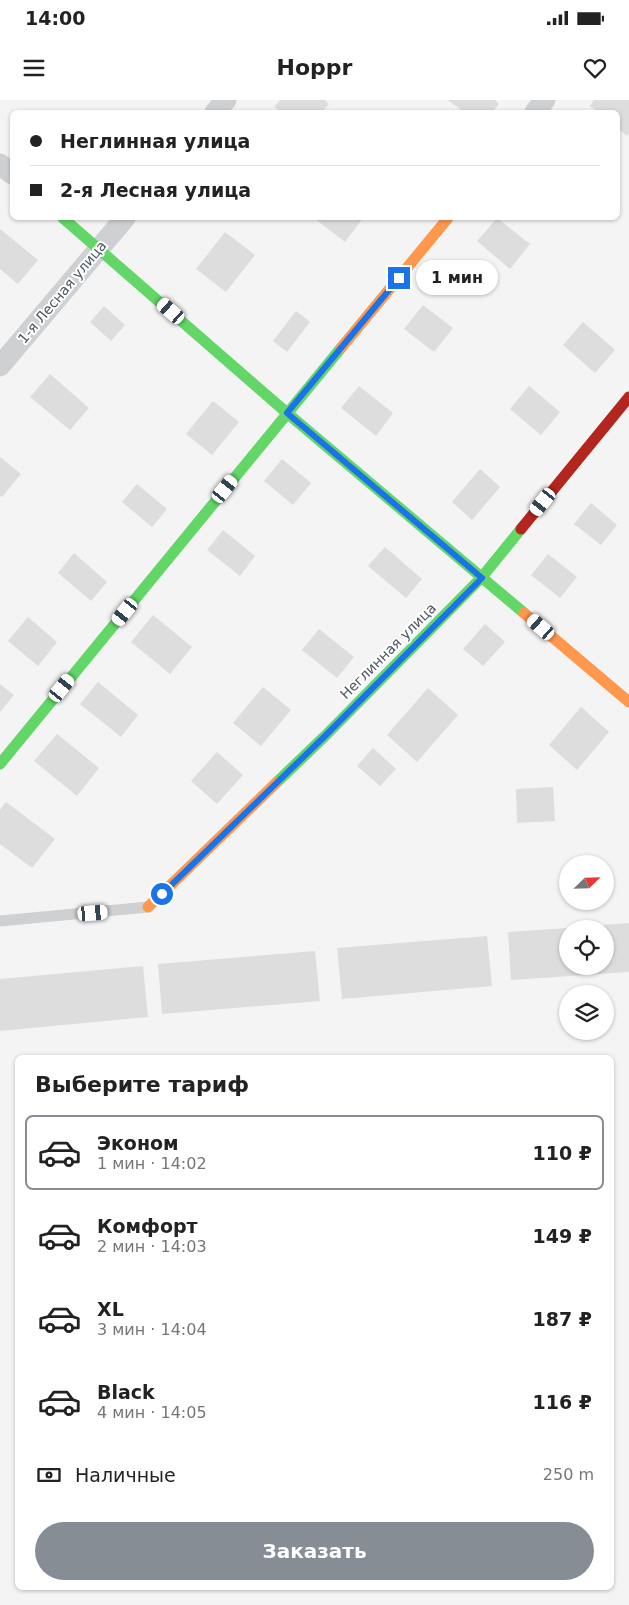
<!DOCTYPE html>
<html lang="ru">
<head>
<meta charset="utf-8">
<style>
	body { margin:0; font-family:"DejaVu Sans",sans-serif; background:#f6f6f6; color:#222; height:100vh; display:flex; flex-direction:column; font-size:19px; white-space:nowrap }
	* { box-sizing:border-box; margin:0 }
	p { font-size:16px; color:#767676 }
	.icon { flex:none; width:28px; height:28px; fill:none; stroke:currentColor; stroke-width:2; stroke-linecap:round; stroke-linejoin:round }
	.map { position:relative; flex:1; overflow:hidden }
	.details { position:absolute; left:15px; top:955px; width:599px; height:535px; display:flex; flex-direction:column; background:#fff; border-radius:8px; box-shadow:0 1px 4px #0004 }
	.details>* { flex:none }
	.banner { position:absolute; left:10px; top:10px; width:610px; height:110px; border-radius:8px; box-shadow:0 1px 4px #0004; display:grid; align-content:center; height:110px; padding:0 20px; background:#fff }
	.needle { width:32px; rotate:67deg }
	.fabs { position:absolute; left:559px; top:755px; display:grid; gap:10px }
	.fabs a { display:grid; place-items:center; width:55px; height:55px; border-radius:50%; background:#fff; box-shadow:0 1px 4px #0004; font-size:25px }
	.end { position:absolute; width:22px; height:22px; margin:-11px; border:6px solid #1a73e8; background:#fff; box-shadow:0 0 0 2px #fff }
	.from { border-radius:50% }
	.bubble { position:absolute; height:35px; border-radius:18px; background:#fff; box-shadow:0 1px 4px #0004; font-size:16px; font-weight:700; line-height:35px; text-align:center }
	.car { position:absolute; width:15px; height:30px; margin:-15px -8px; border-radius:6px; box-shadow:0 0 4px 1px #0007; background:linear-gradient(#fff 24%,#345 0 40%,#fff 0 76%,#345 0 86%,#fff 0) }
	.banner b { display:flex; align-items:center; gap:18px; height:48px; font-size:19px }
	.banner b+b { border-top:1px solid #e0e0e0 }
	.banner i { width:12px; height:12px; background:#222 }
	ul { padding:0; list-style:none }
	li { display:flex; align-items:center; gap:15px; height:75px; margin:0 10px 8px; padding:0 10px; border:2px solid transparent; border-radius:8px }
	li div { flex:1 }
	li b { display:block; font-size:19px }
	li em { font-style:normal; font-weight:700 }
	li.current { border-color:#868d94 }
	li>.icon { width:45px; height:45px; stroke-width:1.5 }
	h2 { padding:0 20px; font-size:22px; line-height:60px }
	.pay { display:flex; align-items:center; gap:12px; height:55px; padding:0 20px; font-size:19px }
	.pay p { margin-inline-start:auto }
	.action { display:flex; gap:10px; margin-top:auto; padding:10px 20px }
	.action a { flex:1; height:58px; border-radius:30px; background:#868d94; color:#fff; font-size:20px; font-weight:700; line-height:58px; text-align:center }
	.status { display:flex; justify-content:space-between; align-items:center; height:35px; padding:0 25px; background:#fff; direction:ltr }
	.status svg { height:14px; fill:currentColor }
	header { display:flex; justify-content:space-between; align-items:center; height:65px; padding:0 20px; background:#fff; font-size:22px; font-weight:700 }
	.map>svg:first-child { display:block }
	.building { fill:#ddddde }
	.lines { fill:none; stroke-linecap:round; stroke-linejoin:round }
	.lane { stroke:#ced0d2; stroke-width:11 }
	.street { stroke:#ced0d2; stroke-width:21 }
	.fast { stroke:#63d668; stroke-width:11 }
	.slow { stroke:#ff974d; stroke-width:11 }
	.jam { stroke:#b3261e; stroke-width:11 }
	.route { stroke:#1a73e8; stroke-width:6 }
	.labels { text-anchor:middle; dominant-baseline:central; stroke-width:4; stroke-linejoin:round; paint-order:stroke }
	.street-label { font-size:14px; fill:#4a5661; stroke:#fff }
</style>
</head>
<body>
<div class="status"><b>14:00</b><svg viewBox="0 0 49 12"><path d="M0 12V9h3v3zM5 12V6h3v6zM10 12V3h3v9zM15 12V0h3v12zM26 1h20v11H26zM47 4h2v5h-2z"/></svg></div>
<header><svg class="icon" aria-label="menu" viewBox="0 0 24 24"><path d="M4 6h16M4 12h16M4 18h16"/></svg>Hoppr<svg class="icon" aria-label="heart" viewBox="0 0 24 24"><path d="M12 20l-8-8c-3-5 5-10 8-4 3-6 11-1 8 4z"/></svg></header>
<div class="map">
<svg width="629" height="1505" viewBox="0 0 629 1505">
	<rect width="100%" height="100%" fill="#f4f4f4"/>
	<!-- building -->
	<g class="building">
		<polygon points="280,0 325,0 329,4 322,12 282,12 274,7"/>
		<polygon points="448,0 495,0 499,4 492,12 464,12"/>
		<polygon points="594,0 629,0 629,33 627,36 618,28 618,12 598,12 590,6"/>
		<polygon points="314,118 363,118 345,142"/>
		<polygon points="497,118 530,144 510,169 477,141"/>
		<polygon points="0,129 38,160 18,184 0,169"/>
		<polygon points="225,132 255,155 226,192 196,169"/>
		<polygon points="423,205 453,228 434,252 404,229"/>
		<polygon points="104,206 125,225 111,241 90,222"/>
		<polygon points="296,211 310,222 287,252 273,241"/>
		<polygon points="583,222 615,250 595,273 563,245"/>
		<polygon points="50,274 89,308 70,330 30,297"/>
		<polygon points="359,286 393,313 376,336 341,308"/>
		<polygon points="529,286 560,312 541,335 510,309"/>
		<polygon points="213,301 239,322 212,355 186,334"/>
		<polygon points="0,357 21,374 2,397 0,396"/>
		<polygon points="282,359 311,383 293,405 264,381"/>
		<polygon points="480,369 500,387 472,420 452,402"/>
		<polygon points="137,384 167,409 152,427 122,402"/>
		<polygon points="591,403 617,425 601,445 574,424"/>
		<polygon points="223,430 255,456 240,476 207,450"/>
		<polygon points="385,447 422,479 406,498 368,466"/>
		<polygon points="74,453 107,482 91,501 58,473"/>
		<polygon points="548,454 577,477 560,498 531,475"/>
		<polygon points="153,515 192,547 170,574 131,542"/>
		<polygon points="28,517 57,542 38,566 8,541"/>
		<polygon points="485,524 505,542 483,566 463,549"/>
		<polygon points="319,529 354,557 337,578 302,550"/>
		<polygon points="98,582 138,615 121,637 80,604"/>
		<polygon points="0,584 14,595 0,612"/>
		<polygon points="263,587 291,610 261,646 233,623"/>
		<polygon points="428,588 458,615 417,662 387,635"/>
		<polygon points="581,607 609,632 577,670 549,645"/>
		<polygon points="57,634 99,668 77,696 34,661"/>
		<polygon points="373,648 396,669 380,686 357,666"/>
		<polygon points="217,652 243,675 217,704 191,681"/>
		<polygon points="553,687 555,721 517,723 516,689"/>
		<polygon points="6,702 55,739 32,768 0,744 0,710"/>
		<polygon points="629,823 629,872 511,880 508,832 568,828 568,866 605,866 605,829 575,829 575,827"/>
		<polygon points="487,836 492,886 342,899 337,848"/>
		<polygon points="315,851 320,901 162,914 158,864"/>
		<polygon points="143,866 148,917 0,931 0,879"/>
	</g>
	<g class="lines">
		<!-- lane -->
		<polyline class="lane" points="0,821 148,807"/>
		<!-- street -->
		<g class="street">
			<polyline points="215,12 226,0"/>
			<polyline points="535,12 545,0"/>
			<polyline points="0,64 12,74"/>
			<polyline points="0,266 125,118"/>
		</g>
		<!-- fast -->
		<g class="fast">
			<polyline points="63,118 287,313 524,513"/>
			<polyline points="0,664 341,248"/>
			<polyline points="276,683 325,636 482,477 521,429"/>
		</g>
		<!-- slow -->
		<g class="slow">
			<polyline points="341,248 448,118"/>
			<polyline points="524,513 629,602"/>
			<polyline points="148,807 276,683"/>
		</g>
		<!-- jam -->
		<polyline class="jam" points="521,429 629,297"/>
	</g>
	<g class="lines">
		<!-- route -->
		<polyline class="route" points="162,794 325,636 482,478 287,313 399,178"/>
	</g>
	<g class="labels">
		<!-- street labels -->
		<g class="street-label">
			<text transform="translate(62 192) rotate(-50)">1-я Лесная улица</text>
			<text transform="translate(388 551) rotate(-45)">Неглинная улица</text>
		</g>
	</g>
</svg>
<div class="fabs">
<a><svg class="needle" viewBox="-14 -14 28 28"><path d="M0-13l5 13h-10z" fill="#e53935"/><path d="M0 13l5-13h-10z" fill="#767676"/></svg></a>
<a><svg class="icon" aria-label="locate" viewBox="0 0 24 24"><circle cx="12" cy="12" r="6"/><path d="M12 2v4M12 18v4M2 12h4M18 12h4"/></svg></a>
<a><svg class="icon" aria-label="layers" viewBox="0 0 24 24"><path d="M12 4l9 5-9 5-9-5zM3 14l9 5 9-5"/></svg></a>
</div>
<i class="end from" style="left:162px;top:794px"></i>
<i class="end" style="left:399px;top:178px"></i>
<div class="bubble" style="left:416px;top:160px;width:82px">1 мин</div>
<i class="car" style="left:171px;top:211px;rotate:311deg"></i>
<i class="car" style="left:225px;top:389px;rotate:39deg"></i>
<i class="car" style="left:543px;top:402px;rotate:219deg"></i>
<i class="car" style="left:125px;top:512px;rotate:219deg"></i>
<i class="car" style="left:541px;top:527px;rotate:311deg"></i>
<i class="car" style="left:62px;top:588px;rotate:39deg"></i>
<i class="car" style="left:93px;top:813px;rotate:85deg"></i>
<div class="banner">
<b><i class="from"></i>Неглинная улица</b>
<b><i></i>2-я Лесная улица</b>
</div>
<section class="details">
<h2>Выберите тариф</h2>
<ul>
<li class="current"><svg class="icon" aria-label="car" viewBox="0 0 24 24"><path d="M5 17H2v-5l4-1 3-4h7l3 4 3 1v5h-3M9 17h6M6 11h13"/><circle cx="7" cy="17" r="2"/><circle cx="17" cy="17" r="2"/></svg><div><b>Эконом</b><p>1 мин · 14:02</p></div><em>110 ₽</em></li>
<li><svg class="icon" aria-label="car" viewBox="0 0 24 24"><path d="M5 17H2v-5l4-1 3-4h7l3 4 3 1v5h-3M9 17h6M6 11h13"/><circle cx="7" cy="17" r="2"/><circle cx="17" cy="17" r="2"/></svg><div><b>Комфорт</b><p>2 мин · 14:03</p></div><em>149 ₽</em></li>
<li><svg class="icon" aria-label="car" viewBox="0 0 24 24"><path d="M5 17H2v-5l4-1 3-4h7l3 4 3 1v5h-3M9 17h6M6 11h13"/><circle cx="7" cy="17" r="2"/><circle cx="17" cy="17" r="2"/></svg><div><b>XL</b><p>3 мин · 14:04</p></div><em>187 ₽</em></li>
<li><svg class="icon" aria-label="car" viewBox="0 0 24 24"><path d="M5 17H2v-5l4-1 3-4h7l3 4 3 1v5h-3M9 17h6M6 11h13"/><circle cx="7" cy="17" r="2"/><circle cx="17" cy="17" r="2"/></svg><div><b>Black</b><p>4 мин · 14:05</p></div><em>116 ₽</em></li>
</ul>
<div class="pay"><svg class="icon" aria-label="cash" viewBox="0 0 24 24"><path d="M3 7h18v10H3z"/><circle cx="12" cy="12" r="2"/></svg>Наличные<p>250 m</p></div>
<div class="action"><a>Заказать</a></div>
</section>
</div>
</body>
</html>
